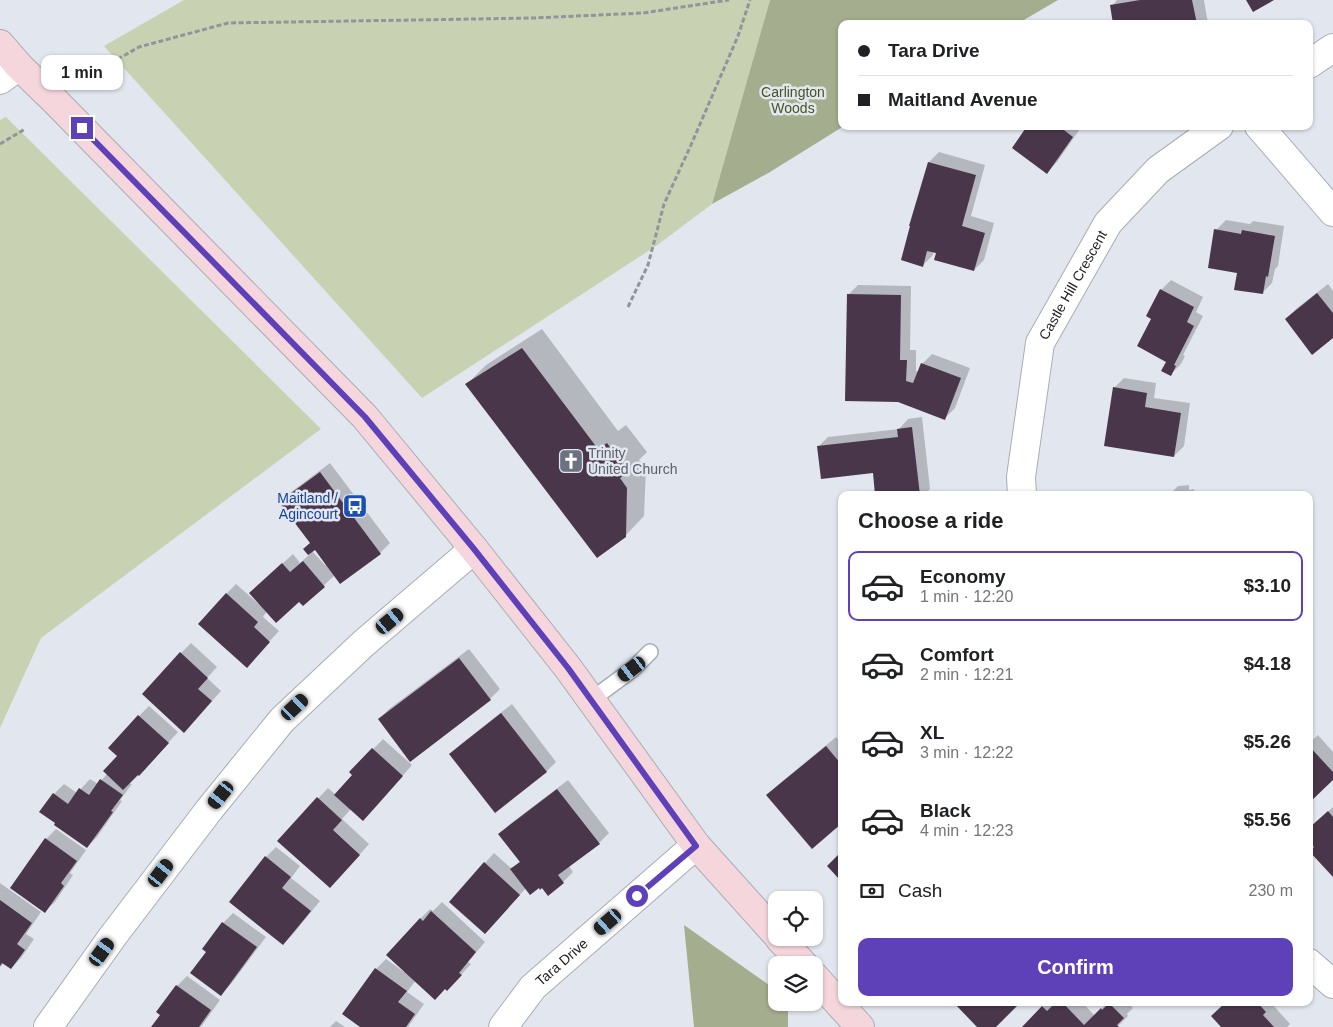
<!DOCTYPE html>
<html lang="en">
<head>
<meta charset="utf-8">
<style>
	body { margin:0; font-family:Arial,sans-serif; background:#f6f6f6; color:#202124; height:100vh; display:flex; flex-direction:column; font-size:19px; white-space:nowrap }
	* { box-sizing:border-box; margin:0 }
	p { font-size:16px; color:#757577 }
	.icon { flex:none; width:28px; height:28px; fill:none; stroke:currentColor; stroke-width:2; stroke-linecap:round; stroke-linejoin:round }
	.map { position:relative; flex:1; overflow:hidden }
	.details { position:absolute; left:838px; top:491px; width:475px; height:515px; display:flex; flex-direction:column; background:#fff; border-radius:10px; box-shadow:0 1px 4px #0004 }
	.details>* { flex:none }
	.hud { position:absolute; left:838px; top:20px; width:475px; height:110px; border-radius:10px; box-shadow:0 1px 4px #0004; display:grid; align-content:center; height:110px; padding:0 20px; background:#fff }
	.tools { position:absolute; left:768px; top:891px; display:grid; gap:10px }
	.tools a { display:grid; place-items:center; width:55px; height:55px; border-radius:10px; background:#fff; box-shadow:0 1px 4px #0004; font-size:25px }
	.end { position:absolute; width:22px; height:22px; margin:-11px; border:6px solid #5e41b9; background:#fff; box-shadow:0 0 0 2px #fff }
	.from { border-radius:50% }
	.bubble { position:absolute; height:35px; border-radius:10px; background:#fff; box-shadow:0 1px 4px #0004; font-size:16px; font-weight:800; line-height:35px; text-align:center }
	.car { position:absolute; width:15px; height:30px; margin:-15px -8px; border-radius:6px; box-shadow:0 0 4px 1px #0007; background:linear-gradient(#222 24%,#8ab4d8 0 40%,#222 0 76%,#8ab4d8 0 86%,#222 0) }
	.hud b { display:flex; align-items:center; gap:18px; height:48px; font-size:19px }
	.hud b+b { border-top:1px solid #e0e0e0 }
	.hud i { width:12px; height:12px; background:#202124 }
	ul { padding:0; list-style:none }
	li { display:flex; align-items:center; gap:15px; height:70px; margin:0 10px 8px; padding:0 10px; border:2px solid transparent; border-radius:10px }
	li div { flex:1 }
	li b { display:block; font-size:19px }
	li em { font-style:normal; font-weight:800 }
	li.current { border-color:#5e41b9 }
	li>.icon { width:45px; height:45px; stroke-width:1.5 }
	h2 { padding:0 20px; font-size:22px; line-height:60px }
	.pay { display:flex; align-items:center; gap:12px; height:55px; padding:0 20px; font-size:19px }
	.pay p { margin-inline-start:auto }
	.button { display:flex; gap:10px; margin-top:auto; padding:10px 20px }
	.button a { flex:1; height:58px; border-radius:10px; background:#5e41b9; color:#fff; font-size:20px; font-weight:800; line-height:58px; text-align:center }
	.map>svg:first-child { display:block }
	.green { fill:#c8d2b2 }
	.forest { fill:#a4ae8e }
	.shadow { fill:#0003; fill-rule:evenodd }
	.building { fill:#4a364b }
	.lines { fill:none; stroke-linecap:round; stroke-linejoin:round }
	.lane-casing { stroke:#a8acb3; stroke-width:18 }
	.street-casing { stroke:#a8acb3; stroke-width:30 }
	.secondary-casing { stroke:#a8acb3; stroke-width:30 }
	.path { stroke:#91949a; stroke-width:3; stroke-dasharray:5 2.5; stroke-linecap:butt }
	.lane { stroke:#fff; stroke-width:15 }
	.street { stroke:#fff; stroke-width:28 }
	.secondary { stroke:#f5d6dc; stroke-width:28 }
	.route { stroke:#5e41b9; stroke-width:6 }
	.labels { text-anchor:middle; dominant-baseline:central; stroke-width:5; stroke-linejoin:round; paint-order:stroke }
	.park-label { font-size:14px; fill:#475421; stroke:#e2e6ee }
	.street-label { font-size:14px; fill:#1c1e20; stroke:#e2e6ee }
	.worship-label { font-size:14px; fill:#5b616d; stroke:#e2e6ee; text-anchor:start }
	.transit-label { font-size:14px; fill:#164399; stroke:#e2e6ee; text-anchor:end }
</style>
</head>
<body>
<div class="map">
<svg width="1333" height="1027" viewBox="0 0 1333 1027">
	<rect width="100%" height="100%" fill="#e2e6ee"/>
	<!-- green -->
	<g class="green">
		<polygon points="184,0 770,0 712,204 656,246 422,398 104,46"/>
		<polygon points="6,117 321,429 41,638 0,728 0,120"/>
	</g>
	<!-- forest -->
	<g class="forest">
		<polygon points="770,0 1058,0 1017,24 841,24 841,126 844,126 770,172 712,204"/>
		<polygon points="684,925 776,990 776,1002 788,1003 788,1027 694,1027"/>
	</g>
	<!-- shadow -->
	<g class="shadow">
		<polygon points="1117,0 1204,0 1208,24 1115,24 1112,6"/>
		<polygon points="1029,126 1082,126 1057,162 1047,172"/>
		<polygon points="939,152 985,165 971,216 994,223 984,260 974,270 934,251 933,255 923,265 920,196 929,162"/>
		<polygon points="1226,220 1250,224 1253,221 1284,226 1278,266 1275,269 1272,283 1262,293 1238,272 1216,230"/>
		<polygon points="1171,280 1203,297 1196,312 1203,316 1183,355 1185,356 1181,364 1171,374 1168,361 1153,319 1161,290"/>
		<polygon points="1328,284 1333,291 1333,337 1286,319 1296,309"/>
		<polygon points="858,285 911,286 910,350 916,350 916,371 919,372 922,364 932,354 970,368 955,408 945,418 898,400 848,295"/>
		<polygon points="542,329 618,431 626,425 647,452 639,460 646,468 644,516 625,536 467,384 486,365"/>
		<polygon points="1124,378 1156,383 1154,398 1190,403 1184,446 1174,456 1114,388"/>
		<polygon points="922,417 930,489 924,495 877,495 874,472 818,447 828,437 899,429 908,419"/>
		<path d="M330,463L390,543L380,553L340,582L335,575L303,605L299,601L267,611L263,617L279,631L256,656L226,594L236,584L259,604L260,603L261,583L293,554L300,563L309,555L305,549L311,543L281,502L291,492ZM315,549L326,564L325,565L312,551Z"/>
		<polygon points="1189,485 1189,490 1194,489 1195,495 1169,495 1178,486"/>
		<polygon points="191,643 217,667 207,678 221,691 194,721 181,653"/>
		<polygon points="469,649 500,689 490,699 410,760 379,719 389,709"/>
		<polygon points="512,704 556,762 546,772 451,754 461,744"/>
		<polygon points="149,706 178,732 149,764 129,783 132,784 120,800 122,801 97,837 87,847 54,794 64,784 77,793 90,779 98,784 107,774 119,756 139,716"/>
		<polygon points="1318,735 1333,752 1333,778 1309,801 1309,743"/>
		<polygon points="836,737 841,743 841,823 812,847 778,785"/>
		<polygon points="383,739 412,765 373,810 351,809 342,819 369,844 340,877 279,840 328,788 336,795 354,775 351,772"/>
		<polygon points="568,780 609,833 599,843 569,866 573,872 563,882 542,886 526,888 495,922 485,863 494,853 512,869 520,861 500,834 510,824"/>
		<polygon points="1333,807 1333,875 1315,847 1309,840 1309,830"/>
		<polygon points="56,829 86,850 70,873 73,875 55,902 45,911 12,888 46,839"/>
		<polygon points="276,847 300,866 291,878 320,901 293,934 283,944 266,857"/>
		<polygon points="0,883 41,912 26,934 34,939 21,958 11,968 4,963 0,967"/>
		<polygon points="442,902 485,942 468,962 471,964 457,979 416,980 407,992 424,1004 408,1027 362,1027 376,969 386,959 404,972 420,919 430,909 433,911"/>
		<polygon points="233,913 266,937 231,984 221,994 207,952 204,949 223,923"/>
		<polygon points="187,976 220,1000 201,1027 153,1027 162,1015 158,1012 177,986"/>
		<polygon points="1048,1002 1082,1002 1095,1016 1108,1002 1128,1002 1133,1008 1127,1014 1128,1016 1117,1027 1023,1027"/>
		<polygon points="1227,1002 1274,1002 1272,1004 1290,1024 1287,1027 1222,1027"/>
		<polygon points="336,1021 345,1027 330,1027"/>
	</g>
	<!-- building -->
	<g class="building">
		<polygon points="1140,0 1192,0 1197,24 1113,24 1110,5"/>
		<polygon points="1246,0 1274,0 1253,12"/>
		<polygon points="1027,126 1061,126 1060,127 1073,137 1047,174 1012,148"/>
		<polygon points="928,162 976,175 962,226 985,233 974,271 934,260 936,253 927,251 923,267 901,260 910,226 909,226"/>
		<polygon points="1214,229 1241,234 1242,230 1275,236 1268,277 1266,276 1263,294 1234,290 1237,273 1208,268"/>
		<polygon points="1160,289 1194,307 1187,322 1194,326 1174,365 1176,366 1171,376 1161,371 1166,362 1137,346 1151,319 1146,316"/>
		<polygon points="1317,293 1333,313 1333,338 1312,355 1285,319"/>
		<polygon points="847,294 901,295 900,360 907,360 906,381 913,383 921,363 961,378 945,420 898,402 845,401"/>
		<polygon points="522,348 598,449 607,443 628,472 620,478 627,488 626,537 597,558 465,384"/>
		<polygon points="1113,387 1147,393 1145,407 1181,413 1174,457 1104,446"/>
		<polygon points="912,427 920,495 875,495 873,473 821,479 817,446 898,437 897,429"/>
		<polygon points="320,472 381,554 340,584 315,550 308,555 303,549 310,543 279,502"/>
		<polygon points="303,561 325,587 303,606 299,602 276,623 249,593 282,563 290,572"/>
		<polygon points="226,593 258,622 254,627 270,642 247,668 198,624"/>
		<polygon points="180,652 208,678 198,689 212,701 184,733 142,694"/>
		<polygon points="459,658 491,700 410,762 378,719"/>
		<polygon points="501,713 547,772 495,813 449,754"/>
		<polygon points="138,715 169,743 139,776 138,775 123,790 103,771 117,756 108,748"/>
		<polygon points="826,746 841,764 841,824 812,849 766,795"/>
		<polygon points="1309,746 1333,772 1333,780 1309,803"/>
		<polygon points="372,748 403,776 363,821 334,795 352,775 349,772"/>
		<polygon points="100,779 123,795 111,811 113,812 87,848 54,825 55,823 39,812 53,793 68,804 79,788 89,795"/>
		<polygon points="557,789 600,844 558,875 564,883 548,896 542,888 540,890 539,888 530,895 510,869 520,862 498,834"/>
		<polygon points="317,797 342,820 333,830 360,855 330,888 277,841"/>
		<polygon points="1328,811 1333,817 1333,877 1309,851 1314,847 1309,842 1309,828"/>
		<polygon points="45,838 77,861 61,883 64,886 45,913 10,888"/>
		<polygon points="841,852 841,881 827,866"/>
		<polygon points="265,856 291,877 282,888 311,911 283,945 229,902"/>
		<polygon points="484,862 520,895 485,934 449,902"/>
		<polygon points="0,900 32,923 17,944 25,950 11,969 2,963 0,966"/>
		<polygon points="431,911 476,952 459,973 462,975 447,991 445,989 435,1000 386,955 420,918 423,921"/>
		<polygon points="222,922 257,947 221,996 190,973 206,952 202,949"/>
		<polygon points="375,968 407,991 398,1002 415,1014 406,1027 360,1027 342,1014"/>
		<polygon points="176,985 211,1010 199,1027 151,1027 160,1015 156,1012"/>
		<polygon points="953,1002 1021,1002 996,1027 977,1027"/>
		<polygon points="1056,1002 1062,1002 1084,1025 1101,1008 1102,1010 1109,1003 1124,1018 1117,1025 1119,1027 1022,1027 1042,1006 1047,1011"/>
		<polygon points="1226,1002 1257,1002 1266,1012 1263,1015 1274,1027 1221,1027 1211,1016"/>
	</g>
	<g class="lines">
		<defs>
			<polyline id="lane" points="591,700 633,669 650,652"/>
			<g id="street">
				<polyline points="1309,64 1333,48"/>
				<polyline points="0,80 19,66"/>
				<polyline points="1259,126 1333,212"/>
				<path id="s1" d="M1022,495L1021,477L1040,343L1108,223L1158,170L1219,126"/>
				<polyline points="1309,963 1333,984"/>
				<polyline points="48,1027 113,936 209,810 282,720 364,643 474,549"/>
				<path id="s2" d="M503,1027L533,987L696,845"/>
			</g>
			<g id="secondary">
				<polyline points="0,44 19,66 55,101 365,417 474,549 568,668 696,845 776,934"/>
				<polyline points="779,938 804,965"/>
				<polyline points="814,976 860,1027"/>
			</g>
		</defs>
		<!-- lane casing -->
		<use href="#lane" class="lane-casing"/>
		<!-- street casing -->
		<use href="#street" class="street-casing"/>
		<!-- secondary casing -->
		<use href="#secondary" class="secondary-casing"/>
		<!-- path -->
		<g class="path">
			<polyline points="111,63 139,47 228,23 534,18 643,13 729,0"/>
			<polyline points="0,144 25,129"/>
			<polyline points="628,307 648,265 664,204 691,145 738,36 750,0"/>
		</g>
		<!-- lane -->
		<use href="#lane" class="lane"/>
		<!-- street -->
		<use href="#street" class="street"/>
		<!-- secondary -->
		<use href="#secondary" class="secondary"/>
	</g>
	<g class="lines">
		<!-- route -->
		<polyline class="route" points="82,128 365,417 474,549 568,668 696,846 637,896"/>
	</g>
	<!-- icons -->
	<defs>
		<symbol id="church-square" viewBox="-11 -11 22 22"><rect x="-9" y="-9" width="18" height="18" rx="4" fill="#6b7280" stroke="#e2e6ee"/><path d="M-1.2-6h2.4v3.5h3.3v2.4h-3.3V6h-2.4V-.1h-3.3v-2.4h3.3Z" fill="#fff"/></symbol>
		<symbol id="bus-square" viewBox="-11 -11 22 22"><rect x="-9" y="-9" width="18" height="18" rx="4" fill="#1a4fb4" stroke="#e2e6ee"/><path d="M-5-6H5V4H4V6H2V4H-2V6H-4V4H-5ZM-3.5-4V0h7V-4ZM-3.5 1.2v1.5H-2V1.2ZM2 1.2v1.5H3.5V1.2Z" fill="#fff"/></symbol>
	</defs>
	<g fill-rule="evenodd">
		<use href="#church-square" x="557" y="447" width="28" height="28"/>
		<use href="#bus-square" x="341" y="492" width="28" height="28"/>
	</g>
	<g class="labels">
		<!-- park labels -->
		<g class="park-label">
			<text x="793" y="92">Carlington<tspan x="793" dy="16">Woods</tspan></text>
		</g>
		<!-- street labels -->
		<g class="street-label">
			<text stroke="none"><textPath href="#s1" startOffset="220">Castle Hill Crescent</textPath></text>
			<text stroke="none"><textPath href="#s2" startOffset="88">Tara Drive</textPath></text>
		</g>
		<!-- worship labels -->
		<g class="worship-label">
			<text x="588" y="453">Trinity<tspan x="588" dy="16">United Church</tspan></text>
		</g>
		<!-- transit labels -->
		<g class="transit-label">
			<text x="338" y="498">Maitland /<tspan x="338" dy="16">Agincourt</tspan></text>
		</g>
	</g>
</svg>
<div class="tools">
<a><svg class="icon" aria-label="locate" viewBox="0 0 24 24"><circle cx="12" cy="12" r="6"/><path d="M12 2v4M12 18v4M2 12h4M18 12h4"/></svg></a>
<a><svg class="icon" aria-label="layers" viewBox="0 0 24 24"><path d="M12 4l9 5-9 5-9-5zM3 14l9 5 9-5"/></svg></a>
</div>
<i class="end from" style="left:637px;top:896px"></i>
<i class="end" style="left:82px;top:128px"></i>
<div class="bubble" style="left:41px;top:55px;width:82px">1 min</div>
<i class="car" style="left:390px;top:621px;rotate:50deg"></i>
<i class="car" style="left:632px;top:669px;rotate:233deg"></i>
<i class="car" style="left:295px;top:707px;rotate:47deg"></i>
<i class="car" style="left:221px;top:795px;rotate:219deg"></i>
<i class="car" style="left:161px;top:873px;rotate:37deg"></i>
<i class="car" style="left:608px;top:922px;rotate:229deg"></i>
<i class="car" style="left:102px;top:952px;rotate:36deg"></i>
<div class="hud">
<b><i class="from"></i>Tara Drive</b>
<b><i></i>Maitland Avenue</b>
</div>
<section class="details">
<h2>Choose a ride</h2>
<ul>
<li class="current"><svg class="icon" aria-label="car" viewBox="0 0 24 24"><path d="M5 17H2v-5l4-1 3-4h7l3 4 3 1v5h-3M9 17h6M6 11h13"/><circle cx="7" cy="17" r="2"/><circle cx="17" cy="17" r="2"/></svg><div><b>Economy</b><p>1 min · 12:20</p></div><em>$3.10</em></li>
<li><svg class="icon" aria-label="car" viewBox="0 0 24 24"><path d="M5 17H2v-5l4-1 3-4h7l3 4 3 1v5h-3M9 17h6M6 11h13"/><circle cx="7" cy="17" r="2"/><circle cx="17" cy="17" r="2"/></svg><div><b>Comfort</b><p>2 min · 12:21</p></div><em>$4.18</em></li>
<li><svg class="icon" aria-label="car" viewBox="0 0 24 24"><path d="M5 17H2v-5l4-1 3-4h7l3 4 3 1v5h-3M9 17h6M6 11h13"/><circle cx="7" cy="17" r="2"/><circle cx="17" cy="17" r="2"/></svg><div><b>XL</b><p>3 min · 12:22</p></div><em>$5.26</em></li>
<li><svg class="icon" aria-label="car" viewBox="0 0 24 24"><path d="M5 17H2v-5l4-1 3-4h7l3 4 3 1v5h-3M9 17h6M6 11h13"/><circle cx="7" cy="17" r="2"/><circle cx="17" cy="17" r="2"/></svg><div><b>Black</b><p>4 min · 12:23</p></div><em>$5.56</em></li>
</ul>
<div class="pay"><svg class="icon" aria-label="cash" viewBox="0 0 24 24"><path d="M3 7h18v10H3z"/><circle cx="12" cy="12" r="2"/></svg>Cash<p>230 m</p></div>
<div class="button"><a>Confirm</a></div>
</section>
</div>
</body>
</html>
